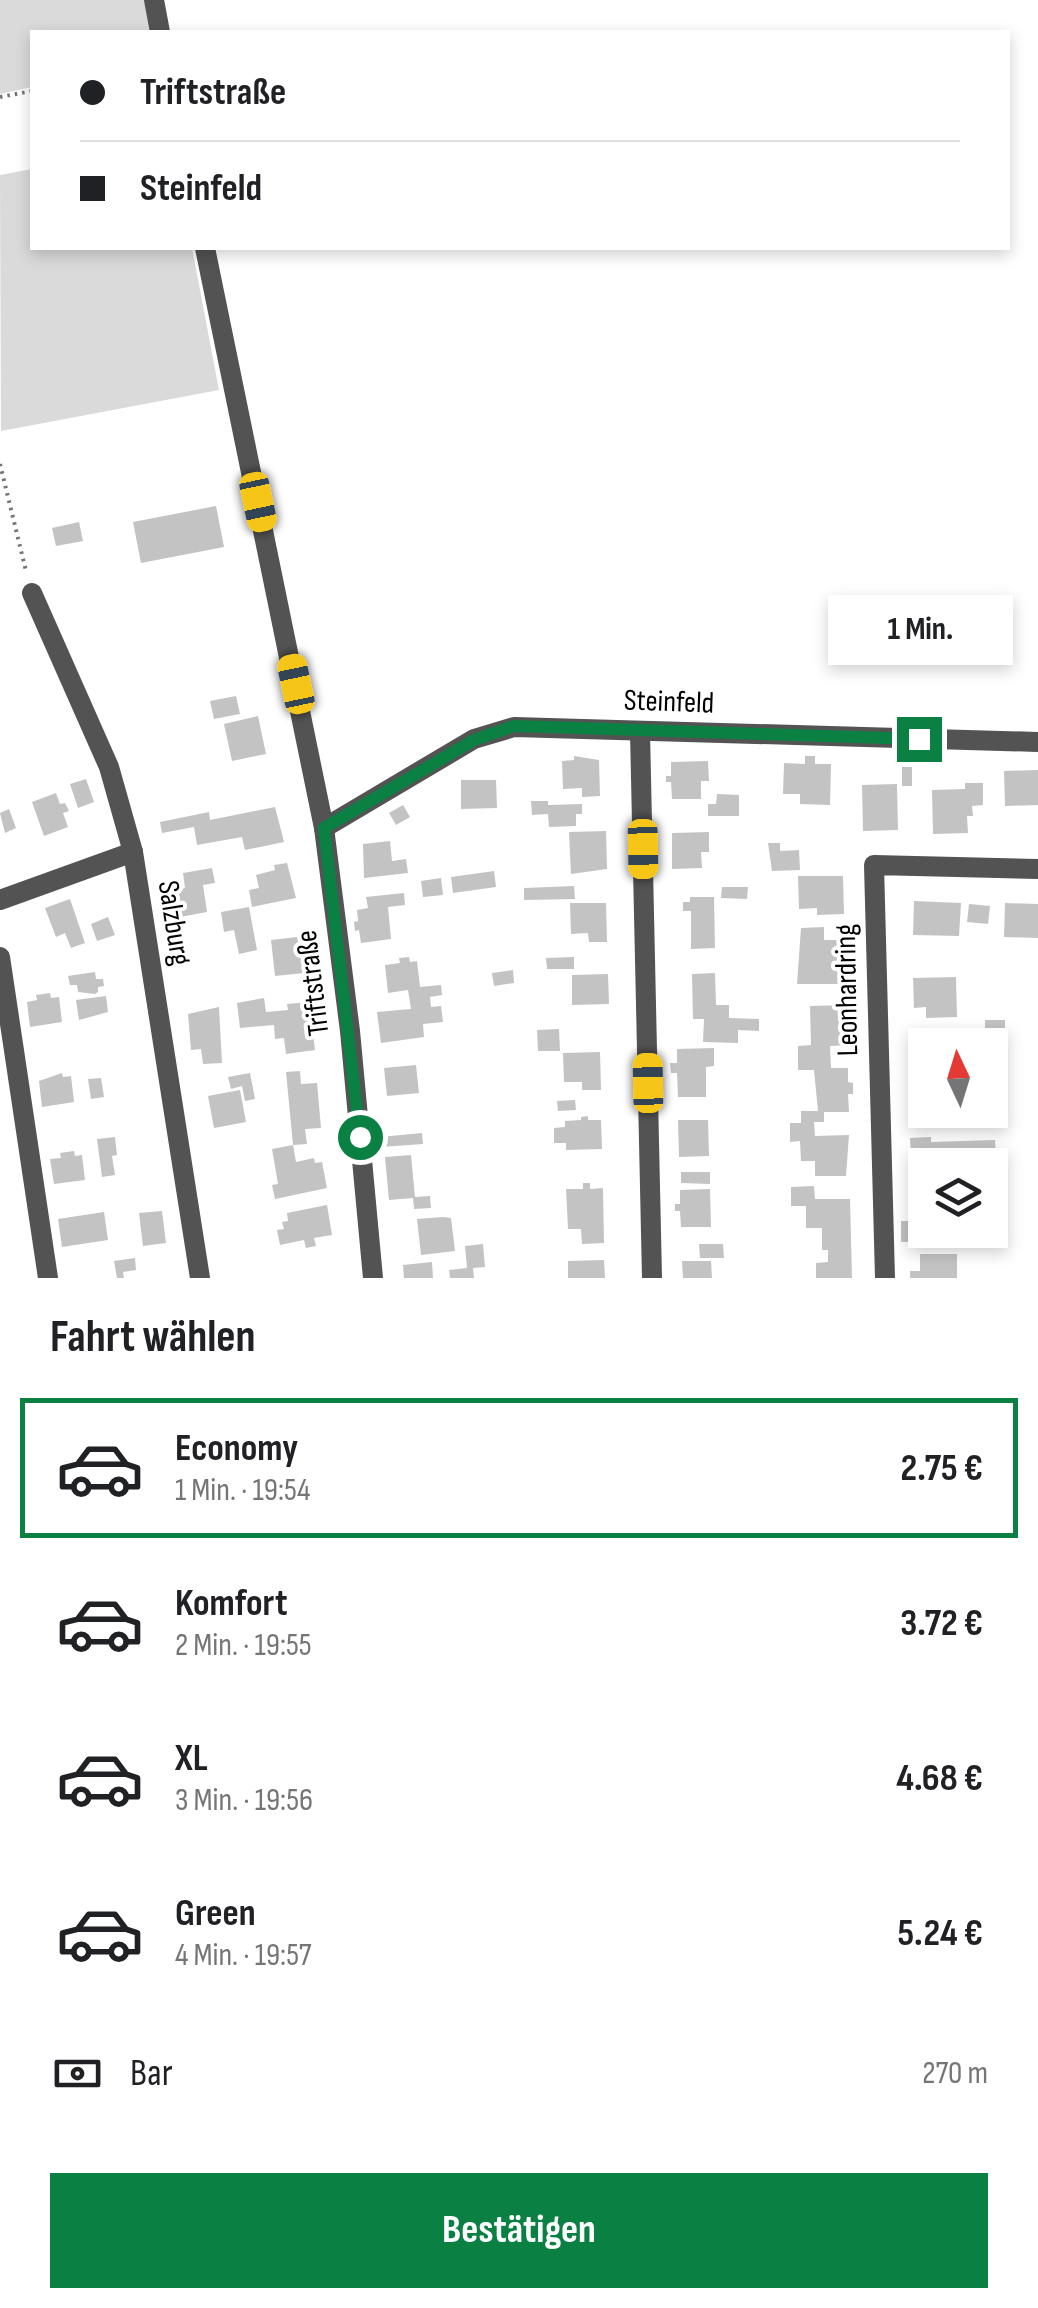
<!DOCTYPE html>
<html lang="de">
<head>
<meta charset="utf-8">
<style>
	body { margin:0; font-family:"Sofia Sans Condensed",sans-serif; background:#f6f6f6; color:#202124; height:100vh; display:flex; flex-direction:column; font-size:38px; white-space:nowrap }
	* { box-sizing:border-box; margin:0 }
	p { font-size:32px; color:#757577 }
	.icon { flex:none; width:55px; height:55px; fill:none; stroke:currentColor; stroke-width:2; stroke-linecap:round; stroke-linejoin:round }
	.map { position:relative; height:1278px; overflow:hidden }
	.drawer { display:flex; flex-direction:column; background:#fff; flex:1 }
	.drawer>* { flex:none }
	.guide { position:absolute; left:30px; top:30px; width:980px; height:220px; border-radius:0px; box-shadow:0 5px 15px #0003; display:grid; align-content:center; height:220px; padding:0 50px; background:#fff }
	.needle { width:65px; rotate:356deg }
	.fabs { position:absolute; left:908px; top:1028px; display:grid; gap:20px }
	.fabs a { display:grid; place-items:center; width:100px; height:100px; border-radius:0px; background:#fff; box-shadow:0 5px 15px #0003; font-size:50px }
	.end { position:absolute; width:45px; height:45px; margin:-22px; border:12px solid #0b8043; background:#fff; box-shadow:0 0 0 5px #fff }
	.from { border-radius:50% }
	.bubble { position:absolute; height:70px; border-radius:0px; background:#fff; box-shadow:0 5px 15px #0003; font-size:32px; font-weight:700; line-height:70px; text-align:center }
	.car { position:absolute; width:30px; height:60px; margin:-30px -15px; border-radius:12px; box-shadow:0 0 8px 2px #0007; background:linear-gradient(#f5c518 24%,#345 0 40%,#f5c518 0 76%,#345 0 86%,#f5c518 0) }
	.guide b { display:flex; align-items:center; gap:35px; height:95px; font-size:38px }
	.guide b+b { border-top:2px solid #e0e0e0 }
	.guide i { width:25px; height:25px; background:#202124 }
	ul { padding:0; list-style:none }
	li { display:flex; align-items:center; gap:30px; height:140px; margin:0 20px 15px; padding:0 30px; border:5px solid transparent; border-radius:0px }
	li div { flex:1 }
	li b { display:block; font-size:38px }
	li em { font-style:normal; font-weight:700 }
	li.active { border-color:#0b8043 }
	li>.icon { width:90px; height:90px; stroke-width:1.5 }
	h2 { padding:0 50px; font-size:45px; line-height:120px }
	.pay { display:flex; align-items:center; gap:25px; height:110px; padding:0 50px; font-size:38px }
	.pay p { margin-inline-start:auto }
	.primary-button { display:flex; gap:20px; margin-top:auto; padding:20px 50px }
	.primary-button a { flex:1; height:115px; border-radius:0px; background:#0b8043; color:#fff; font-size:40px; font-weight:700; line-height:115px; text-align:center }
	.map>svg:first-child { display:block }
	.green { fill:#dadada }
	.building { fill:#c3c3c3 }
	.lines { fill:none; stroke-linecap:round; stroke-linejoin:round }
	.path { stroke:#757575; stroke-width:4; stroke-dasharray:2.5 5; stroke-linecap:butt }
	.street { stroke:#535353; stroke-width:20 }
	.route { stroke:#0b8043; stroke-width:12 }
	.labels { text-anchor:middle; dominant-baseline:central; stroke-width:8; stroke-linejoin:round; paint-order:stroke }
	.street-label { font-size:30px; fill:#000; stroke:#fff }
</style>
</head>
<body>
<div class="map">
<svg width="1038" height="1278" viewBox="0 0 1038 1278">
	<rect width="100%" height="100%" fill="#fff"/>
	<!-- green -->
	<g class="green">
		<polygon points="0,0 144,0 151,32 32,32 32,87 0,94"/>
		<polygon points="32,169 32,248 192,248 219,390 1,431 0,175"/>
	</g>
	<!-- building -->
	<g class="building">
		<polygon points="216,506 224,547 141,563 133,522"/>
		<polygon points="79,522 83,541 56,546 52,528"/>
		<polygon points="236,696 240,714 214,719 210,701"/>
		<polygon points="258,716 266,754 232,761 224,724"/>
		<polygon points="574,756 599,760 600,796 582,797 582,788 563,789 562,761 574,760"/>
		<polygon points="805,756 815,756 815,764 831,764 830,805 800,804 800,794 783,794 784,763 805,764"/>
		<polygon points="708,761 709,781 701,781 701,799 672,799 671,782 666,782 666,776 671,776 671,762"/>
		<rect x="902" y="767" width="10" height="19"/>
		<polygon points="1038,770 1038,805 1005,806 1004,771"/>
		<polygon points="86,779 94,802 78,808 70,784"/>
		<polygon points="461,780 496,780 497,808 461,809"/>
		<polygon points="965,783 983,783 983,805 972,806 973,816 967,816 968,833 933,834 932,790 965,789"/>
		<polygon points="897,784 898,830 863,831 862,785"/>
		<polygon points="56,793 60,804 65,803 69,811 63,813 68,827 44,836 32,802"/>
		<polygon points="717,794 739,795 739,816 708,816 708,804 716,804"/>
		<polygon points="531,801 548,801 548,805 582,804 582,814 576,814 576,826 549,827 548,814 532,815"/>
		<polygon points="403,805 410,817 396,825 389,813"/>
		<polygon points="275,807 284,842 245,850 242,837 197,845 194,827 162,833 160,822 209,812 210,820"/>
		<polygon points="9,809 16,828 5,833 0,813"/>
		<polygon points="606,831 607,869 571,874 569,832"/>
		<polygon points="709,832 709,852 701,852 702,868 672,869 672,833"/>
		<polygon points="390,841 392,861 406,859 408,873 364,878 363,844"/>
		<polygon points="768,843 780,843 780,851 799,850 800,870 772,871"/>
		<polygon points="287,863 296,898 252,907 249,890 259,888 256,875 275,870 274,865"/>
		<polygon points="212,868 215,883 203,885 207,912 175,918 170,891 185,888 183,873"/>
		<polygon points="494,871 496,887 453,893 451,877"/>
		<polygon points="798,876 843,876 844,914 817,915 817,908 799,909"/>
		<polygon points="441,878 443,895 423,897 421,881"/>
		<polygon points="574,886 575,899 524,900 524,888"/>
		<polygon points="722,887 748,887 747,899 721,898"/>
		<polygon points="404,893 405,905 388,907 391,939 361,943 359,930 355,931 354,922 358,921 357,910 368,908 366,897"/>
		<polygon points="690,897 714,897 715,948 691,949 691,911 683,911 683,902 690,902"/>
		<polygon points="70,899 85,943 71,948 65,933 56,937 45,908"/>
		<polygon points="914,901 961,903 959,936 913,935"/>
		<polygon points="570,903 606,903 607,942 589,942 588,933 571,934"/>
		<polygon points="1005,903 1038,904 1038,938 1004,937"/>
		<polygon points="969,904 990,906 988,924 967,922"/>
		<polygon points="249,907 257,950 239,954 234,930 224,932 221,912"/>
		<polygon points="108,917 115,935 97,941 91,924"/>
		<polygon points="824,927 824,940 845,940 846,984 797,984 801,928"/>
		<polygon points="297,937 304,973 275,976 271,940"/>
		<polygon points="409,957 410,962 417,961 420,987 441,985 442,995 430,997 431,1007 441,1006 443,1022 423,1024 424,1037 381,1043 377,1012 411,1009 408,990 388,993 385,965 400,963 399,958"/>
		<polygon points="574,957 574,969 547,969 546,958"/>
		<polygon points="513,970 514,983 494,986 492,973"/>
		<polygon points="95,972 96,979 103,979 104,986 98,987 98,992 95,994 78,992 77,985 70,985 68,976"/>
		<polygon points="715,973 716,1005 729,1005 729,1018 759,1019 759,1031 738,1030 738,1043 703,1042 704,1019 693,1019 692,974"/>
		<polygon points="608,974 609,1004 572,1005 572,975"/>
		<polygon points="956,977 957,1017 926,1018 926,1007 914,1008 913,978"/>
		<polygon points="50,993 51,998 59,997 62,1022 30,1027 27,1002 37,1000 36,995"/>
		<polygon points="106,996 108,1012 79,1020 76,1000"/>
		<polygon points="264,998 266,1012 288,1010 287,1004 309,1002 315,1050 286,1054 284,1038 275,1039 274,1025 240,1028 237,1003"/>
		<polygon points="846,1005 847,1045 830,1046 831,1068 848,1068 848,1082 853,1083 853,1094 848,1094 849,1112 824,1112 824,1122 814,1122 815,1136 849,1135 846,1176 815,1176 815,1161 801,1161 800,1141 790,1142 790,1123 801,1123 801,1111 818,1111 814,1070 798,1070 798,1046 811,1045 810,1006"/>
		<polygon points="219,1007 222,1063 203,1064 201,1049 191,1050 188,1014"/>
		<rect x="985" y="1020" width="20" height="25"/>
		<polygon points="559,1029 560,1051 538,1051 537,1030"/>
		<polygon points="981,1030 982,1045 939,1045 939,1031"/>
		<polygon points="714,1048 714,1066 706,1067 706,1097 678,1097 677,1073 671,1073 670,1063 677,1063 677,1049"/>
		<polygon points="600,1052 601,1090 582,1090 582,1082 564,1082 563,1053"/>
		<polygon points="416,1065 419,1093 387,1096 384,1068"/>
		<polygon points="300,1071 301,1084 317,1083 321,1128 305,1129 307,1144 293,1145 286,1072"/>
		<polygon points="62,1073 63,1077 71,1076 74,1102 42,1107 39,1081"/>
		<polygon points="250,1073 255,1099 245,1101 242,1086 231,1089 228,1077"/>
		<polygon points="101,1078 104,1097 91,1099 88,1079"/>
		<polygon points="240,1090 246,1122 214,1128 208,1096"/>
		<polygon points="915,1090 925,1090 925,1110 964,1110 964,1121 915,1121"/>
		<polygon points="575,1100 576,1110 558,1111 557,1101"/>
		<polygon points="588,1116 588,1120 601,1120 602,1149 566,1150 566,1143 554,1143 554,1128 565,1127 565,1121 581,1120 581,1117"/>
		<polygon points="678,1120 708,1120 709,1156 679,1157"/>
		<polygon points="422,1133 423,1144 381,1147 380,1137"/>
		<polygon points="115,1137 117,1155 112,1156 115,1175 102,1177 97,1139"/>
		<polygon points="931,1137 931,1142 995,1140 996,1158 984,1158 984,1165 931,1165 931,1158 911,1158 910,1138"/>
		<polygon points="293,1145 296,1162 314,1158 315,1163 322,1162 327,1188 275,1199 272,1185 278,1184 272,1149"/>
		<polygon points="74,1151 75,1156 82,1155 85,1180 54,1184 50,1159 61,1158 60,1153"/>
		<polygon points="411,1155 415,1197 430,1196 431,1208 414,1209 413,1198 389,1200 385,1157"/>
		<polygon points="681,1172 710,1172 710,1184 681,1183"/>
		<polygon points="583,1183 590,1183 590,1189 603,1188 604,1243 582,1244 581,1229 568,1229 566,1189 583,1189"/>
		<polygon points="814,1186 815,1199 850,1199 852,1278 816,1278 816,1263 828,1262 828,1250 822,1250 822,1228 806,1228 806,1206 791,1206 791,1187"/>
		<polygon points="710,1189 711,1227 681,1227 680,1211 675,1211 675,1204 680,1204 680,1190"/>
		<polygon points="327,1205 332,1235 314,1238 316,1246 306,1248 304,1240 280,1245 277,1230 284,1229 282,1222 288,1221 287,1213"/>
		<polygon points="162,1211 166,1243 143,1246 139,1213"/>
		<polygon points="104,1212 108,1240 62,1247 58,1219"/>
		<polygon points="443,1217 451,1218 455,1251 421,1255 417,1219"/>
		<rect x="901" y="1221" width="21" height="21"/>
		<polygon points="483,1244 485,1267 473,1268 474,1278 450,1278 449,1270 467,1268 465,1246"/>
		<polygon points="699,1244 723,1244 724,1258 700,1258"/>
		<polygon points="920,1254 957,1254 957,1278 910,1278 910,1271 920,1271"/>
		<polygon points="135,1258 136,1270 123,1272 124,1278 117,1278 114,1261"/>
		<polygon points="604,1260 605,1278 568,1278 568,1261"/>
		<polygon points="682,1261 711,1261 712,1278 683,1278"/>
		<polygon points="432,1262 433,1278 404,1278 403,1265"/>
	</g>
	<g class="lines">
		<!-- path -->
		<g class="path">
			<polyline points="0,97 32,91"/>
			<polyline points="0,464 26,571"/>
		</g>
		<!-- street -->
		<g class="street">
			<polyline points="154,0 160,32"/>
			<polyline points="205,248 324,828 350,1031 373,1278"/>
			<polyline points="32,593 109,767 133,852 200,1278"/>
			<polyline points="640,732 652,1278"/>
			<polyline points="324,828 474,739 514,727 1038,742"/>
			<polyline points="0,900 133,852"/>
			<polyline points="0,957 48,1278"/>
			<polyline points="885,1278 874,865 1038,869"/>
		</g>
	</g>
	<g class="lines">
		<!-- route -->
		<polyline class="route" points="360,1137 324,828 474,740 514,726 919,739"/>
	</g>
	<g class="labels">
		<!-- street labels -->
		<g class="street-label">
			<text transform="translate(669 702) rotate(2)">Steinfeld</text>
			<text transform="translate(174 923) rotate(81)">Salzburg</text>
			<text transform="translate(313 983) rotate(-97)">Triftstraße</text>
			<text transform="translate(847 990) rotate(-91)">Leonhardring</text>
		</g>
	</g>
</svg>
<div class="fabs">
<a><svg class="needle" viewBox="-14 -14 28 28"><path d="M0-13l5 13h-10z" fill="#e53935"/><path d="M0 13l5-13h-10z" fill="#757577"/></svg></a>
<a><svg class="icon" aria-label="layers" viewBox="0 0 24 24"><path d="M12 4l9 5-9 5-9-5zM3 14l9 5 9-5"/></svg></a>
</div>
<i class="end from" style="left:360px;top:1137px"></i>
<i class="end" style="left:919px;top:739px"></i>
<div class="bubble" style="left:828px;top:595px;width:185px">1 Min.</div>
<i class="car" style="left:258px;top:502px;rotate:168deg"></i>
<i class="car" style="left:296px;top:684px;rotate:348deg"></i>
<i class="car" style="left:643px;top:849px;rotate:179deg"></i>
<i class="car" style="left:648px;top:1083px;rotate:359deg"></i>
<div class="guide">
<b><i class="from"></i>Triftstraße</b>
<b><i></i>Steinfeld</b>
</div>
</div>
<section class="drawer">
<h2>Fahrt wählen</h2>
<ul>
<li class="active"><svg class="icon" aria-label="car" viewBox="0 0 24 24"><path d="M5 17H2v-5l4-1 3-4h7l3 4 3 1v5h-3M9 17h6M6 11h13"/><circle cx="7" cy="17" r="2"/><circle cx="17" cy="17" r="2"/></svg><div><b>Economy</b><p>1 Min. · 19:54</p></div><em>2.75 €</em></li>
<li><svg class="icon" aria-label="car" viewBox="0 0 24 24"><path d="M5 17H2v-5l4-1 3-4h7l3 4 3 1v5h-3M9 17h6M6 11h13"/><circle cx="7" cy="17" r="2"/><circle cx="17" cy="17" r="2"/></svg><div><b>Komfort</b><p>2 Min. · 19:55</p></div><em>3.72 €</em></li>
<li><svg class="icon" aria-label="car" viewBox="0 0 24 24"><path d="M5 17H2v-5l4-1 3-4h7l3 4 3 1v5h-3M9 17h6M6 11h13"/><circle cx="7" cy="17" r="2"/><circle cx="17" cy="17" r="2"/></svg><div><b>XL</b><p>3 Min. · 19:56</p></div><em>4.68 €</em></li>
<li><svg class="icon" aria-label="car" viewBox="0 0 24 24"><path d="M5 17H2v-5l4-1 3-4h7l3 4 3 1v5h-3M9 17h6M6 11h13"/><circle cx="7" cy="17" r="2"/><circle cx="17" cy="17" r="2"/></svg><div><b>Green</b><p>4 Min. · 19:57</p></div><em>5.24 €</em></li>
</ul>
<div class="pay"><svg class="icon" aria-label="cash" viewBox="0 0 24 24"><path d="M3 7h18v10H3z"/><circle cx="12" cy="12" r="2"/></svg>Bar<p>270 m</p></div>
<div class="primary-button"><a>Bestätigen</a></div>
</section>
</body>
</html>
